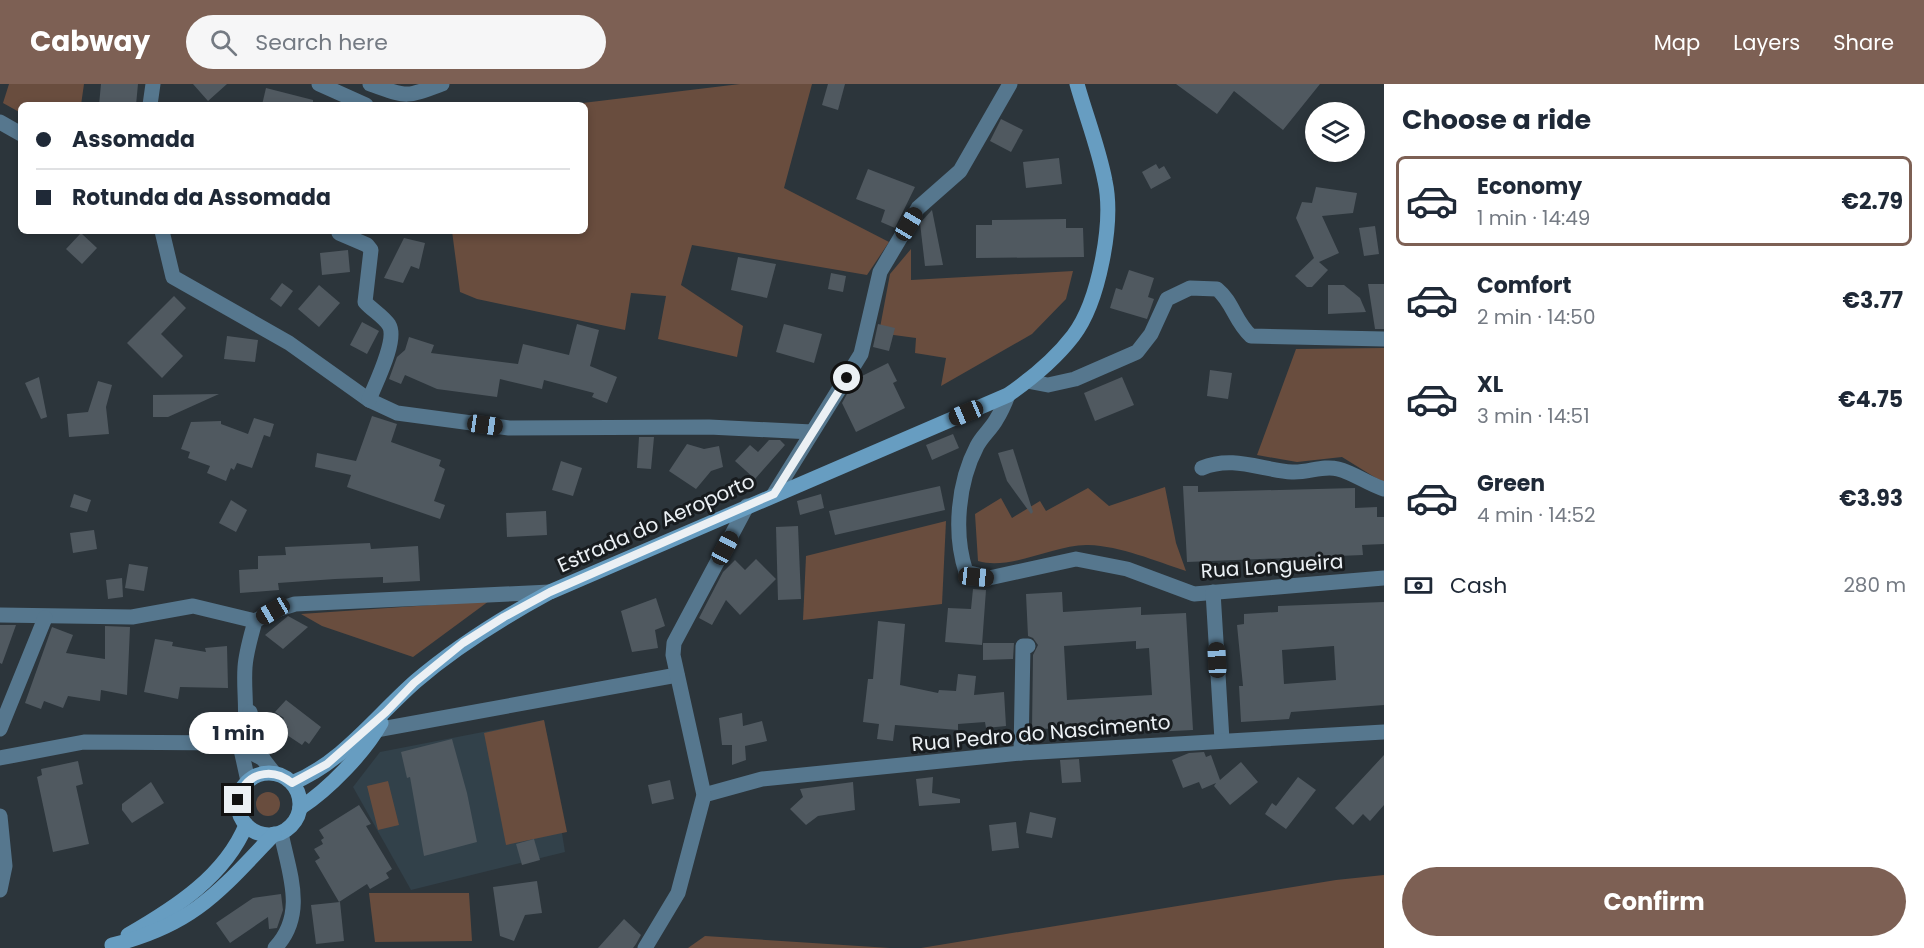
<!DOCTYPE html>
<html lang="en">
<head>
<meta charset="utf-8">
<style>
	body { margin:0; font-family:Poppins,sans-serif; background:#f6f6f7; color:#1f2937; height:100vh; display:flex; flex-direction:column; font-size:22px; white-space:nowrap }
	* { box-sizing:border-box; margin:0 }
	p { font-size:20px; color:#747a83 }
	.icon { flex:none; width:33px; height:33px; fill:none; stroke:currentColor; stroke-width:2; stroke-linecap:round; stroke-linejoin:round }
	.map { position:relative; flex:1; overflow:hidden }
	.side { display:flex; flex-direction:column; background:#fff; width:540px }
	.side>* { flex:none }
	.banner { position:absolute; left:18px; top:18px; width:570px; height:132px; border-radius:9px; box-shadow:0 3px 9px #0003; display:grid; align-content:center; height:132px; padding:0 18px; background:#fff }
	.controls { position:absolute; left:1305px; top:18px; display:grid; gap:12px }
	.controls a { display:grid; place-items:center; width:60px; height:60px; border-radius:50%; background:#fff; box-shadow:0 3px 9px #0003; font-size:30px }
	.end { position:absolute; width:27px; height:27px; margin:-14px; border:8px solid #ebf0f4; background:#111; box-shadow:0 0 0 3px #111 }
	.from { border-radius:50% }
	.bubble { position:absolute; height:42px; border-radius:21px; background:#fff; box-shadow:0 3px 9px #0003; font-size:20px; font-weight:700; line-height:42px; text-align:center }
	.car { position:absolute; width:18px; height:36px; margin:-18px -9px; border-radius:8px; box-shadow:0 0 4px 2px #0007; background:linear-gradient(#222 24%,#8ab4d8 0 40%,#222 0 76%,#8ab4d8 0 86%,#222 0) }
	.banner b { display:flex; align-items:center; gap:21px; height:57px; font-size:22px }
	.banner b+b { border-top:2px solid #e0e1e3 }
	.banner i { width:15px; height:15px; background:#1f2937 }
	ul { padding:0; list-style:none }
	li { display:flex; align-items:center; gap:18px; height:90px; margin:0 12px 9px; padding:0 6px; border:3px solid transparent; border-radius:9px }
	li div { flex:1 }
	li b { display:block; font-size:22px }
	li em { font-style:normal; font-weight:700 }
	li.selected { border-color:#7d6054 }
	li>.icon { width:54px; height:54px; stroke-width:1.5 }
	h2 { padding:0 18px; font-size:27px; line-height:72px }
	.pay { display:flex; align-items:center; gap:15px; height:66px; padding:0 18px; font-size:22px }
	.pay p { margin-inline-start:auto }
	.button { display:flex; gap:12px; margin-top:auto; padding:12px 18px }
	.button a { flex:1; height:69px; border-radius:36px; background:#7d6054; color:#fff; font-size:24px; font-weight:700; line-height:69px; text-align:center }
	header { display:flex; align-items:center; gap:36px; box-sizing:border-box; height:84px; padding:0 30px; background:#7d6054; color:#fff }
	header strong { font-size:28px }
	nav { display:flex; gap:33px; margin-inline-start:auto; font-size:21px }
	.search { width:420px; height:54px; background:#f6f6f7; display:flex; align-items:center; gap:15px; box-sizing:border-box; padding:0 21px; border-radius:33px; color:#747a83; font-size:22px }
	main { display:flex; flex:1; min-height:0 }
	.map>svg:first-child { display:block }
	.built { fill:#32414a }
	.green { fill:#694d3e }
	.building { fill:#505960; fill-rule:evenodd }
	.lines { fill:none; stroke-linecap:round; stroke-linejoin:round }
	.minor { stroke:#56778e; stroke-width:15 }
	.tertiary { stroke:#56778e; stroke-width:15 }
	.secondary { stroke:#679dc1; stroke-width:15 }
	.route { stroke:#ebf0f4; stroke-width:8 }
	.labels { text-anchor:middle; dominant-baseline:central; stroke-width:6; stroke-linejoin:round; paint-order:stroke }
	.street-label { font-size:20px; fill:#ebf0f4; stroke:#181c1f }
</style>
</head>
<body>
<header>
<strong>Cabway</strong>
<div class="search"><svg class="icon" aria-label="search" viewBox="0 0 24 24"><circle cx="10" cy="10" r="6"/><path d="M15 15l6 6"/></svg>Search here</div>
<nav><a>Map</a><a>Layers</a><a>Share</a></nav>
</header>
<main>
<div class="map">
<svg width="1384" height="864" viewBox="0 0 1384 864">
	<rect width="100%" height="100%" fill="#2c353b"/>
	<!-- built -->
	<polygon class="built" points="544,636 565,768 411,806 353,703 380,668"/>
	<!-- green -->
	<g class="green">
		<polygon points="9,0 84,0 81,21 21,21 21,29 3,19"/>
		<polygon points="740,0 812,0 784,104 889,158 867,191 692,161 681,201 743,242 737,273 658,255 666,212 631,209 625,246 477,215 460,208 452,147 585,147 585,21 566,21"/>
		<polygon points="911,165 911,196 1073,187 1066,215 1032,250 941,302 946,274 915,269 916,254 879,249 890,190"/>
		<polygon points="1384,264 1384,399 1342,373 1297,378 1257,371 1296,265"/>
		<path d="M1165,403L1176,459L1186,487C1155,477 1121,462 1088,461C1055,460 1011,487 978,477L975,430L1001,414L1012,434L1040,417L1046,427L1088,404L1109,422Z"/>
		<polygon points="946,437 942,520 803,536 806,472"/>
		<polygon points="489,517 413,573 322,542 301,530"/>
		<polygon points="544,636 567,748 506,761 484,649"/>
		<polygon points="388,697 399,741 378,746 367,702"/>
		<circle cx="268" cy="720" r="12"/>
		<polygon points="1384,791 1384,864 921,864 1336,796"/>
		<polygon points="369,809 469,809 472,857 375,858"/>
		<polygon points="705,852 890,864 688,864"/>
	</g>
	<!-- building -->
	<g class="building">
		<polygon points="101,0 138,0 136,21 99,21"/>
		<polygon points="193,0 227,0 208,17"/>
		<polygon points="828,0 845,0 838,26 822,21"/>
		<polygon points="1176,0 1320,0 1283,46 1234,7 1217,30"/>
		<polygon points="266,4 313,16 313,21 262,21"/>
		<polygon points="1001,35 1023,46 1011,68 990,57"/>
		<polygon points="1059,74 1062,100 1026,104 1023,78"/>
		<polygon points="1156,80 1159,85 1164,82 1171,94 1151,105 1142,88"/>
		<polygon points="868,85 915,103 895,144 881,138 885,126 856,115"/>
		<polygon points="1316,103 1357,109 1353,129 1322,132 1339,169 1319,178 1328,186 1312,203 1307,203 1295,192 1314,174 1296,134 1302,118 1312,119"/>
		<polygon points="932,126 943,181 925,182 920,139"/>
		<polygon points="1066,135 1066,144 1083,144 1084,173 976,174 976,141 992,141 992,136"/>
		<polygon points="1375,142 1379,170 1364,172 1359,144"/>
		<polygon points="81,149 97,164 82,180 66,165"/>
		<polygon points="404,154 425,159 419,185 411,182 403,199 384,194"/>
		<polygon points="348,166 350,188 322,191 320,169"/>
		<polygon points="738,173 776,180 767,214 731,206"/>
		<polygon points="1129,186 1154,194 1148,213 1154,215 1147,235 1110,224 1116,204 1122,206"/>
		<polygon points="831,189 846,192 843,208 828,205"/>
		<polygon points="282,199 293,207 281,223 270,215"/>
		<polygon points="1368,200 1384,200 1384,245 1375,245"/>
		<polygon points="319,201 340,219 319,243 298,225"/>
		<polygon points="1328,201 1344,201 1360,214 1366,228 1328,230"/>
		<polygon points="174,212 186,224 161,250 183,272 162,294 127,259"/>
		<polygon points="362,238 379,247 367,270 350,261"/>
		<polygon points="577,240 599,246 590,282 617,293 607,319 592,313 594,309 544,296 542,305 500,295 497,313 437,305 405,291 401,300 389,295 397,273 405,266 409,253 434,261 431,269 518,280 523,260 569,271"/>
		<polygon points="784,240 822,250 814,279 776,268"/>
		<polygon points="878,240 895,244 889,267 873,263"/>
		<polygon points="227,252 258,256 255,278 224,275"/>
		<polygon points="888,279 897,297 893,299 905,324 856,348 842,319 847,310 858,305 855,298 858,294"/>
		<polygon points="1210,286 1232,289 1228,315 1207,312"/>
		<polygon points="39,293 47,333 41,335 25,299"/>
		<polygon points="1122,293 1134,321 1095,337 1084,309"/>
		<polygon points="98,297 112,301 106,323 109,350 69,353 67,330 88,328"/>
		<polygon points="219,310 168,333 153,333 153,311"/>
		<polygon points="372,332 397,340 391,358 441,376 439,382 445,385 434,417 445,421 440,435 347,403 351,391 315,383 317,369 356,377"/>
		<polygon points="254,334 274,340 270,353 264,351 252,384 237,379 234,386 231,384 226,397 207,389 210,382 188,374 190,368 181,365 191,338 221,337 221,340 248,350"/>
		<polygon points="953,350 959,364 932,376 926,361"/>
		<polygon points="639,353 654,353 651,385 637,384"/>
		<polygon points="769,356 780,356 785,361 755,395 735,377 750,361 758,368"/>
		<polygon points="687,360 704,365 719,362 723,383 711,387 696,405 669,387"/>
		<polygon points="1013,365 1033,428 1031,430 1007,397 998,369"/>
		<polygon points="561,377 582,384 573,412 552,406"/>
		<polygon points="940,402 945,426 835,451 829,427"/>
		<polygon points="1183,402 1198,402 1198,408 1355,404 1355,424 1377,423 1377,433 1384,433 1384,460 1362,461 1363,471 1187,478"/>
		<polygon points="74,410 91,416 87,428 70,423"/>
		<polygon points="821,410 824,424 800,431 797,417"/>
		<polygon points="231,416 247,426 236,448 219,439"/>
		<polygon points="546,427 547,451 507,453 506,429"/>
		<polygon points="798,442 801,515 778,516 776,443"/>
		<polygon points="94,446 97,465 73,469 70,449"/>
		<polygon points="370,459 371,465 418,462 420,497 383,499 383,493 335,495 278,499 279,506 240,509 239,486 258,485 258,472 286,471 285,463"/>
		<polygon points="756,475 776,495 740,531 726,516 712,541 699,534 723,488 735,476 745,486"/>
		<polygon points="129,480 148,483 144,507 125,504"/>
		<polygon points="122,494 123,513 108,515 106,496"/>
		<polygon points="973,505 986,506 982,561 945,558 948,524 971,525"/>
		<path d="M1062,508L1063,528L1141,523V531L1186,529L1193,646L1131,649V643L1032,645L1033,571L1038,561L1033,554L1028,552L1026,510ZM1136,557V565L1149,564L1152,611L1067,616L1064,562Z"/>
		<polygon points="656,514 665,542 655,546 658,564 632,568 621,527"/>
		<path d="M1384,518V621L1291,628L1289,635L1241,638L1239,602H1243L1237,541L1244,540V530L1278,528V522ZM1334,562L1336,596L1284,600L1282,566Z"/>
		<polygon points="288,532 308,543 283,565 265,551"/>
		<polygon points="878,537 905,540 900,601 938,609 939,606 956,607 958,590 976,592 974,611 1004,608 1006,642 986,644 985,638 958,640 958,646 895,641 893,657 877,655 879,640 863,638 868,595 873,595"/>
		<polygon points="0,541 16,541 2,580 0,579"/>
		<polygon points="105,542 130,543 127,611 101,606 100,617 68,612 63,624 44,617 41,625 25,619 52,543 73,551 66,569 105,575"/>
		<polygon points="155,555 173,558 172,562 206,568 205,564 227,562 228,604 180,603 178,615 144,608"/>
		<polygon points="983,559 1014,559 1013,575 983,576"/>
		<polygon points="286,616 321,643 309,660 305,657 302,661 284,649 288,643 281,638 284,634 275,628"/>
		<polygon points="742,629 743,642 762,637 767,657 745,662 746,676 732,681 732,661 722,661 719,634"/>
		<polygon points="452,655 467,709 477,758 424,772 410,693 407,694 401,668"/>
		<polygon points="1204,668 1206,673 1211,671 1220,696 1241,678 1258,698 1230,721 1214,702 1216,699 1202,705 1199,698 1183,704 1172,676 1189,669"/>
		<polygon points="1384,671 1384,721 1370,737 1363,730 1353,741 1335,724"/>
		<polygon points="1079,675 1081,698 1062,699 1060,676"/>
		<polygon points="78,677 83,700 76,702 89,760 53,768 37,693 42,691 41,685"/>
		<polygon points="933,693 932,709 960,715 960,719 919,722 916,695"/>
		<polygon points="1298,693 1316,706 1286,745 1265,730 1272,719 1276,722"/>
		<polygon points="670,696 674,715 652,720 648,701"/>
		<polygon points="151,698 164,719 132,739 122,726 122,720"/>
		<polygon points="853,698 855,726 818,732 806,741 790,725 803,713 800,705"/>
		<polygon points="359,721 371,740 366,742 392,785 386,789 389,794 370,805 367,800 339,818 315,777 320,774 314,765 323,760 321,756 324,754 319,746"/>
		<polygon points="1030,728 1056,734 1052,754 1026,749"/>
		<polygon points="1016,738 1019,764 992,767 989,741"/>
		<polygon points="534,755 540,776 522,781 516,760"/>
		<polygon points="537,797 542,829 525,831 514,857 500,852 493,803"/>
		<polygon points="281,810 283,826 277,844 269,845 268,833 230,859 216,839 253,814"/>
		<polygon points="340,818 344,857 316,860 311,821"/>
		<polygon points="624,835 641,851 636,860 633,864 598,864"/>
	</g>
	<g class="lines">
		<!-- minor -->
		<g class="minor">
			<polyline points="319,0 366,21"/>
			<path d="M370,0C408,13 404,14 442,0"/>
			<polyline points="150,21 153,0"/>
			<polyline points="0,38 21,50"/>
			<polyline points="162,147 173,193 289,259 369,316 397,329 509,344 709,343 812,348"/>
			<path d="M339,149L367,161L371,166L365,218C372,226 383,232 389,241C398,256 375,300 369,316"/>
			<path d="M1027,297L1048,301L1075,295L1137,268L1151,250L1167,215L1190,204L1217,205C1233,218 1235,238 1251,252L1384,255"/>
			<path d="M1008,311C1005,319 1001,328 996,336C991,345 982,352 977,362C958,398 953,449 966,488L989,494L1076,475L1127,485L1194,510L1384,494"/>
			<path d="M1202,384C1233,371 1261,386 1292,388C1308,389 1323,381 1338,385C1354,389 1368,400 1384,405"/>
			<polyline points="774,410 861,270 880,188 918,124 960,87 1010,0"/>
			<polyline points="1213,508 1222,656"/>
			<path d="M0,531L132,533L193,522L255,537C251,552 246,568 245,583C243,611 250,634 240,661"/>
			<polyline points="255,537 273,527 295,520 550,508"/>
			<polyline points="250,628 263,675"/>
			<polyline points="0,645 45,534"/>
			<polyline points="376,646 677,591"/>
			<polyline points="1021,669 1023,562 1028,562"/>
			<polyline points="704,711 762,695 1021,669 1384,648"/>
			<path d="M275,864C307,830 289,789 281,749"/>
			<polyline points="645,864 678,809 704,711 673,571 674,559 747,422"/>
		</g>
		<!-- tertiary -->
		<g class="tertiary">
			<polyline points="240,661 248,697"/>
			<polyline points="0,674 84,658 234,659 263,675 274,689"/>
			<polyline points="0,732 5,782 0,806"/>
		</g>
		<!-- secondary -->
		<g class="secondary">
			<circle cx="269" cy="720" r="31"/>
			<path d="M292,699C342,679 376,632 416,597C457,562 502,534 550,508L1008,311C1031,295 1056,274 1073,252C1099,218 1114,138 1105,97C1099,65 1086,32 1077,0"/>
			<path d="M300,724C328,706 365,668 381,639"/>
			<path d="M128,851C175,824 225,792 246,741"/>
			<path d="M112,861C193,841 219,808 274,750"/>
		</g>
	</g>
	<g class="lines">
		<!-- route -->
		<path class="route" d="M238,716C245,689 271,682 292,699L327,680L386,628L414,599L463,559L504,533L550,508L774,410L847,294"/>
	</g>
	<g class="labels">
		<!-- street labels -->
		<g class="street-label">
			<text transform="translate(656 439) rotate(-24)">Estrada do Aeroporto</text>
			<text transform="translate(1272 482) rotate(-4)">Rua Longueira</text>
			<text transform="translate(1041 649) rotate(-5)">Rua Pedro do Nascimento</text>
		</g>
	</g>
</svg>
<div class="controls">
<a><svg class="icon" aria-label="layers" viewBox="0 0 24 24"><path d="M12 4l9 5-9 5-9-5zM3 14l9 5 9-5"/></svg></a>
</div>
<i class="end from" style="left:847px;top:294px"></i>
<i class="end" style="left:238px;top:716px"></i>
<div class="bubble" style="left:189px;top:628px;width:99px">1 min</div>
<i class="car" style="left:909px;top:140px;rotate:31deg"></i>
<i class="car" style="left:966px;top:329px;rotate:247deg"></i>
<i class="car" style="left:485px;top:341px;rotate:98deg"></i>
<i class="car" style="left:725px;top:464px;rotate:28deg"></i>
<i class="car" style="left:976px;top:493px;rotate:96deg"></i>
<i class="car" style="left:273px;top:527px;rotate:240deg"></i>
<i class="car" style="left:1217px;top:576px;rotate:357deg"></i>
<div class="banner">
<b><i class="from"></i>Assomada</b>
<b><i></i>Rotunda da Assomada</b>
</div>
</div>
<section class="side">
<h2>Choose a ride</h2>
<ul>
<li class="selected"><svg class="icon" aria-label="car" viewBox="0 0 24 24"><path d="M5 17H2v-5l4-1 3-4h7l3 4 3 1v5h-3M9 17h6M6 11h13"/><circle cx="7" cy="17" r="2"/><circle cx="17" cy="17" r="2"/></svg><div><b>Economy</b><p>1 min · 14:49</p></div><em>€2.79</em></li>
<li><svg class="icon" aria-label="car" viewBox="0 0 24 24"><path d="M5 17H2v-5l4-1 3-4h7l3 4 3 1v5h-3M9 17h6M6 11h13"/><circle cx="7" cy="17" r="2"/><circle cx="17" cy="17" r="2"/></svg><div><b>Comfort</b><p>2 min · 14:50</p></div><em>€3.77</em></li>
<li><svg class="icon" aria-label="car" viewBox="0 0 24 24"><path d="M5 17H2v-5l4-1 3-4h7l3 4 3 1v5h-3M9 17h6M6 11h13"/><circle cx="7" cy="17" r="2"/><circle cx="17" cy="17" r="2"/></svg><div><b>XL</b><p>3 min · 14:51</p></div><em>€4.75</em></li>
<li><svg class="icon" aria-label="car" viewBox="0 0 24 24"><path d="M5 17H2v-5l4-1 3-4h7l3 4 3 1v5h-3M9 17h6M6 11h13"/><circle cx="7" cy="17" r="2"/><circle cx="17" cy="17" r="2"/></svg><div><b>Green</b><p>4 min · 14:52</p></div><em>€3.93</em></li>
</ul>
<div class="pay"><svg class="icon" aria-label="cash" viewBox="0 0 24 24"><path d="M3 7h18v10H3z"/><circle cx="12" cy="12" r="2"/></svg>Cash<p>280 m</p></div>
<div class="button"><a>Confirm</a></div>
</section>
</main>
</body>
</html>
